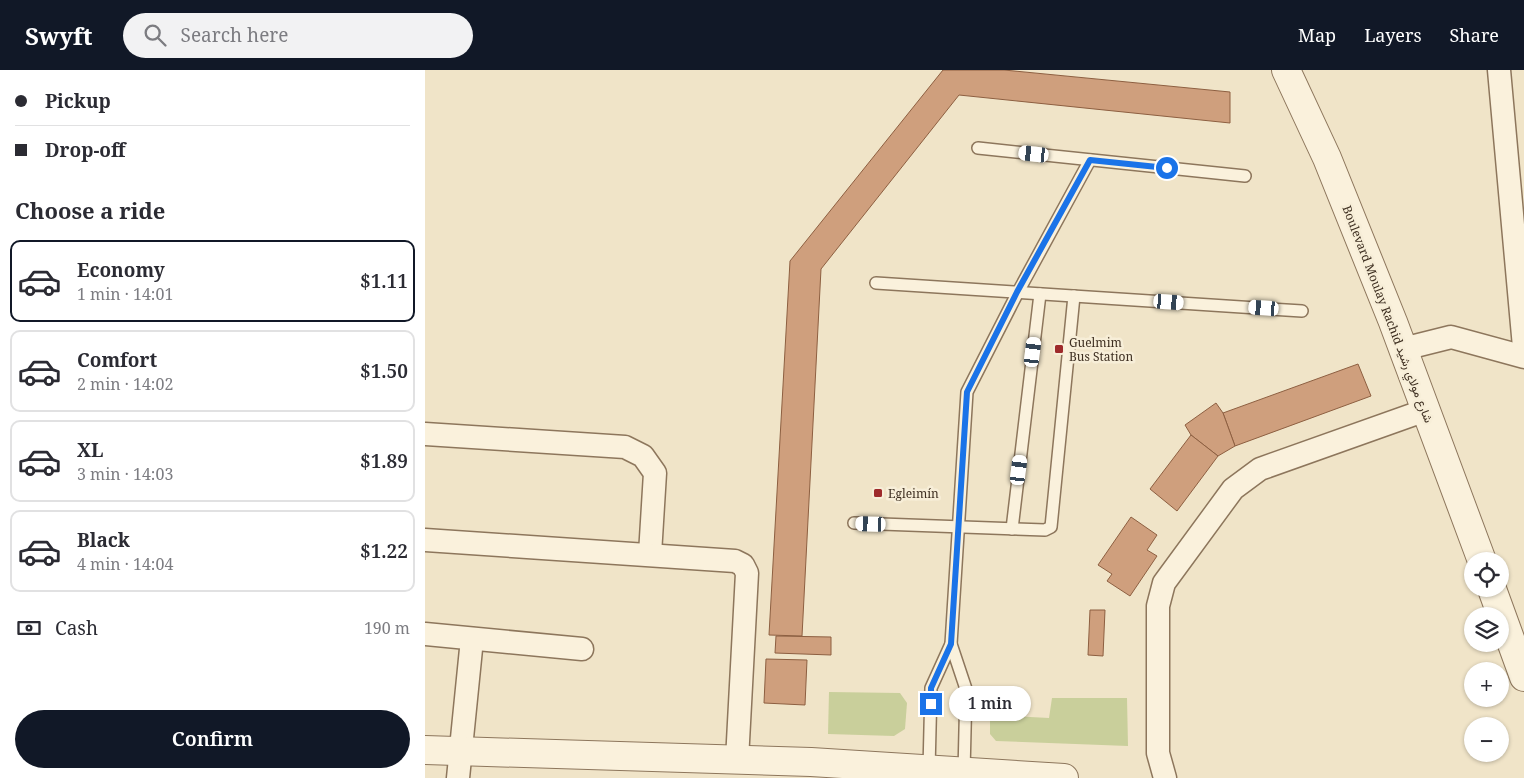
<!DOCTYPE html>
<html lang="en">
<head>
<meta charset="utf-8">
<style>
	body { margin:0; font-family:"Noto Serif",Vazirmatn,serif; background:#f2f2f3; color:#2b2b33; height:100vh; display:flex; flex-direction:column; font-size:19px; white-space:nowrap }
	* { box-sizing:border-box; margin:0 }
	p { font-size:16px; color:#7c7c81 }
	.icon { flex:none; width:28px; height:28px; fill:none; stroke:currentColor; stroke-width:2; stroke-linecap:round; stroke-linejoin:round }
	.map { position:relative; flex:1; overflow:hidden }
	.drawer { display:flex; flex-direction:column; background:#fff; width:425px }
	.drawer>* { flex:none }
	.hud { display:grid; align-content:center; height:110px; padding:0 15px; background:#fff }
	.buttons { position:absolute; left:1039px; top:482px; display:grid; gap:10px }
	.buttons a { display:grid; place-items:center; width:45px; height:45px; border-radius:50%; background:#fff; box-shadow:0 1px 4px #0004; font-size:25px }
	.end { position:absolute; width:22px; height:22px; margin:-11px; border:6px solid #1a73e8; background:#fff; box-shadow:0 0 0 2px #fff }
	.from { border-radius:50% }
	.bubble { position:absolute; height:35px; border-radius:18px; background:#fff; box-shadow:0 1px 4px #0004; font-size:16px; font-weight:600; line-height:35px; text-align:center }
	.car { position:absolute; width:15px; height:30px; margin:-15px -8px; border-radius:6px; box-shadow:0 0 4px 1px #0007; background:linear-gradient(#fff 24%,#345 0 40%,#fff 0 76%,#345 0 86%,#fff 0) }
	.hud b { display:flex; align-items:center; gap:18px; height:48px; font-size:19px }
	.hud b+b { border-top:1px solid #e1e1e2 }
	.hud i { width:12px; height:12px; background:#2b2b33 }
	ul { padding:0; list-style:none }
	li { display:flex; align-items:center; gap:15px; height:82px; margin:0 10px 8px; padding:0 5px; border:2px solid #e1e1e2; border-radius:10px }
	li div { flex:1 }
	li b { display:block; font-size:19px }
	li em { font-style:normal; font-weight:600 }
	li.active { border-color:#111827 }
	li>.icon { width:45px; height:45px; stroke-width:1.5 }
	h2 { padding:0 15px; font-size:22px; line-height:60px }
	.pay { display:flex; align-items:center; gap:12px; height:55px; padding:0 15px; font-size:19px }
	.pay p { margin-inline-start:auto }
	.primary-button { display:flex; gap:10px; margin-top:auto; padding:10px 15px }
	.primary-button a { flex:1; height:58px; border-radius:30px; background:#111827; color:#fff; font-size:20px; font-weight:600; line-height:58px; text-align:center }
	header { display:flex; align-items:center; gap:30px; box-sizing:border-box; height:70px; padding:0 25px; background:#111827; color:#fff }
	header strong { font-size:24px }
	nav { display:flex; gap:28px; margin-inline-start:auto; font-size:18px }
	.search { width:350px; height:45px; background:#f2f2f3; display:flex; align-items:center; gap:12px; box-sizing:border-box; padding:0 18px; border-radius:28px; color:#7c7c81; font-size:19px }
	main { display:flex; flex:1; min-height:0 }
	.map>svg:first-child { display:block }
	.green { fill:#c9cf9b }
	.building { fill:#cf9f7d; stroke:#8d5f41 }
	.lines { fill:none; stroke-linecap:round; stroke-linejoin:round }
	.service-casing { stroke:#8d765c; stroke-width:14 }
	.minor-casing { stroke:#8d765c; stroke-width:25 }
	.tertiary-casing { stroke:#8d765c; stroke-width:30 }
	.service { stroke:#faf1dc; stroke-width:11 }
	.minor { stroke:#faf1dc; stroke-width:22 }
	.tertiary { stroke:#faf1dc; stroke-width:28 }
	.route { stroke:#1a73e8; stroke-width:6 }
	.poi-dot { fill:#9e2a2b; stroke:#f7eed8; stroke-width:2 }
	.labels { text-anchor:middle; dominant-baseline:central; stroke-width:5; stroke-linejoin:round; paint-order:stroke }
	.street-label { font-size:12px; fill:#3d2e20; stroke:#f7eed8 }
	.poi-label { font-size:12px; fill:#3d2e20; stroke:#f7eed8; text-anchor:start }
</style>
</head>
<body>
<header>
<strong>Swyft</strong>
<div class="search"><svg class="icon" aria-label="search" viewBox="0 0 24 24"><circle cx="10" cy="10" r="6"/><path d="M15 15l6 6"/></svg>Search here</div>
<nav><a>Map</a><a>Layers</a><a>Share</a></nav>
</header>
<main>
<section class="drawer">
<div class="hud">
<b><i class="from"></i>Pickup</b>
<b><i></i>Drop-off</b>
</div>
<h2>Choose a ride</h2>
<ul>
<li class="active"><svg class="icon" aria-label="car" viewBox="0 0 24 24"><path d="M5 17H2v-5l4-1 3-4h7l3 4 3 1v5h-3M9 17h6M6 11h13"/><circle cx="7" cy="17" r="2"/><circle cx="17" cy="17" r="2"/></svg><div><b>Economy</b><p>1 min · 14:01</p></div><em>$1.11</em></li>
<li><svg class="icon" aria-label="car" viewBox="0 0 24 24"><path d="M5 17H2v-5l4-1 3-4h7l3 4 3 1v5h-3M9 17h6M6 11h13"/><circle cx="7" cy="17" r="2"/><circle cx="17" cy="17" r="2"/></svg><div><b>Comfort</b><p>2 min · 14:02</p></div><em>$1.50</em></li>
<li><svg class="icon" aria-label="car" viewBox="0 0 24 24"><path d="M5 17H2v-5l4-1 3-4h7l3 4 3 1v5h-3M9 17h6M6 11h13"/><circle cx="7" cy="17" r="2"/><circle cx="17" cy="17" r="2"/></svg><div><b>XL</b><p>3 min · 14:03</p></div><em>$1.89</em></li>
<li><svg class="icon" aria-label="car" viewBox="0 0 24 24"><path d="M5 17H2v-5l4-1 3-4h7l3 4 3 1v5h-3M9 17h6M6 11h13"/><circle cx="7" cy="17" r="2"/><circle cx="17" cy="17" r="2"/></svg><div><b>Black</b><p>4 min · 14:04</p></div><em>$1.22</em></li>
</ul>
<div class="pay"><svg class="icon" aria-label="cash" viewBox="0 0 24 24"><path d="M3 7h18v10H3z"/><circle cx="12" cy="12" r="2"/></svg>Cash<p>190 m</p></div>
<div class="primary-button"><a>Confirm</a></div>
</section>
<div class="map">
<svg width="1099" height="708" viewBox="0 0 1099 708">
	<rect width="100%" height="100%" fill="#f0e4c8"/>
	<!-- green -->
	<g class="green">
		<polygon points="404,622 475,623 482,633 480,659 469,666 403,664"/>
		<polygon points="627,628 702,628 703,676 571,671 565,664 565,645 624,648"/>
	</g>
	<!-- building -->
	<g class="building">
		<polygon points="518,0 579,0 805,22 805,53 534,25 396,199 377,566 344,565 365,191"/>
		<polygon points="933,294 946,326 810,376 798,343"/>
		<polygon points="791,333 798,343 810,376 793,386 766,365 760,355"/>
		<polygon points="766,365 793,386 752,441 725,419"/>
		<polygon points="706,447 732,465 722,480 732,486 705,526 682,511 687,504 673,495"/>
		<polygon points="665,540 680,540 678,586 663,585"/>
		<polygon points="351,566 406,567 406,585 350,583"/>
		<polygon points="341,589 382,590 380,635 339,633"/>
	</g>
	<g class="lines">
		<defs>
			<g id="service">
				<polyline points="553,78 820,106"/>
				<polyline points="451,213 877,241"/>
				<polyline points="429,453 620,460 626,457 649,226"/>
				<polyline points="587,459 615,224"/>
				<polyline points="526,574 541,619 539,702"/>
				<polyline points="504,699 506,618 526,574 542,322 593,222 665,90"/>
			</g>
			<g id="minor">
				<polyline points="1074,0 1099,277"/>
				<polyline points="978,279 1026,267 1099,287"/>
				<polyline points="0,364 200,377 218,386 230,403 225,484"/>
				<polyline points="0,470 310,491 318,495 322,503 312,690"/>
				<polyline points="0,564 157,579"/>
				<polyline points="33,708 47,569"/>
				<polyline points="740,708 733,683 733,536 739,513 808,419 835,399 1001,340"/>
			</g>
			<g id="tertiary">
				<polyline points="861,0 902,88 968,252 1057,491"/>
				<polyline points="1067,519 1099,607"/>
				<polyline points="0,680 386,692 639,708"/>
			</g>
		</defs>
		<!-- service casing -->
		<use href="#service" class="service-casing"/>
		<!-- minor casing -->
		<use href="#minor" class="minor-casing"/>
		<!-- tertiary casing -->
		<use href="#tertiary" class="tertiary-casing"/>
		<!-- service -->
		<use href="#service" class="service"/>
		<!-- minor -->
		<use href="#minor" class="minor"/>
		<!-- tertiary -->
		<use href="#tertiary" class="tertiary"/>
	</g>
	<g class="lines">
		<!-- route -->
		<polyline class="route" points="506,634 506,618 526,574 542,322 592,222 665,90 742,98"/>
	</g>
	<!-- markers -->
	<g class="poi-dot">
		<rect x="629" y="274" width="10" height="10" rx="2.5"/>
		<rect x="448" y="418" width="10" height="10" rx="2.5"/>
	</g>
	<g class="labels">
		<!-- street labels -->
		<g class="street-label">
			<text transform="translate(963 244) rotate(69)">Boulevard Moulay Rachid شارع مولاي رشيد</text>
		</g>
		<!-- poi labels -->
		<g class="poi-label">
			<text x="644" y="272">Guelmim<tspan x="644" dy="14">Bus Station</tspan></text>
			<text x="463" y="423">Egleimín</text>
		</g>
	</g>
</svg>
<div class="buttons">
<a><svg class="icon" aria-label="locate" viewBox="0 0 24 24"><circle cx="12" cy="12" r="6"/><path d="M12 2v4M12 18v4M2 12h4M18 12h4"/></svg></a>
<a><svg class="icon" aria-label="layers" viewBox="0 0 24 24"><path d="M12 4l9 5-9 5-9-5zM3 14l9 5 9-5"/></svg></a>
<a>+</a>
<a>−</a>
</div>
<i class="end from" style="left:742px;top:98px"></i>
<i class="end" style="left:506px;top:634px"></i>
<div class="bubble" style="left:524px;top:616px;width:82px">1 min</div>
<i class="car" style="left:609px;top:84px;rotate:276deg"></i>
<i class="car" style="left:744px;top:232px;rotate:94deg"></i>
<i class="car" style="left:839px;top:238px;rotate:274deg"></i>
<i class="car" style="left:608px;top:282px;rotate:7deg"></i>
<i class="car" style="left:594px;top:400px;rotate:7deg"></i>
<i class="car" style="left:446px;top:454px;rotate:272deg"></i>
</div>
</main>
</body>
</html>
